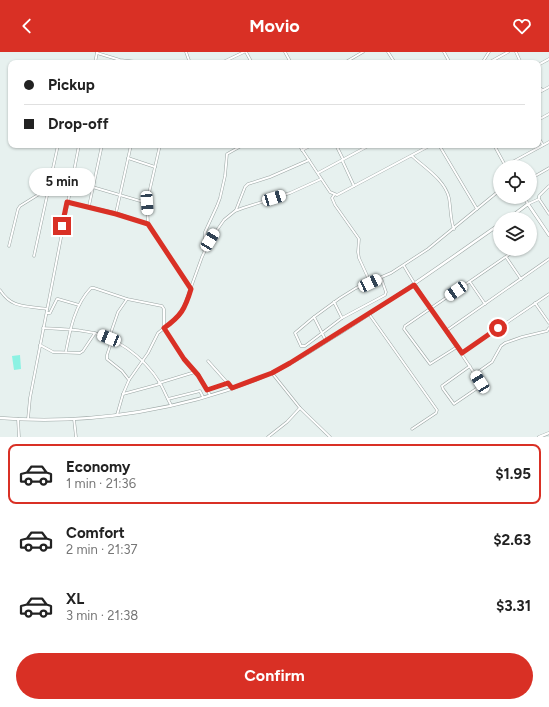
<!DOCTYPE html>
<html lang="en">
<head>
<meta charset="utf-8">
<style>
	body { margin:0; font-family:Figtree,sans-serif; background:#f6f6f6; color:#222; height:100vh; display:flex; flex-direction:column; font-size:15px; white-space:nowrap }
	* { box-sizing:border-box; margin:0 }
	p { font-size:13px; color:#767676 }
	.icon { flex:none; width:22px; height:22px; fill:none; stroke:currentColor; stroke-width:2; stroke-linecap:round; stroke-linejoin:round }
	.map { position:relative; height:385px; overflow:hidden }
	.panel { display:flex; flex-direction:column; background:#fff; flex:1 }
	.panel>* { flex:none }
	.guide { position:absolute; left:8px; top:8px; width:533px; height:88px; border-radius:8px; box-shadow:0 1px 3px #0004; display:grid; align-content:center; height:88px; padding:0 16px; background:#fff }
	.controls { position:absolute; left:493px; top:108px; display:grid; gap:8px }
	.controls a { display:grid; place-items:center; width:44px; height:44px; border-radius:50%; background:#fff; box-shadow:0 1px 3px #0004; font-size:20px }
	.end { position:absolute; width:18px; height:18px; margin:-9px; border:5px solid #d93025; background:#fff; box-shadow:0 0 0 2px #fff }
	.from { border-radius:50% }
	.bubble { position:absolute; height:28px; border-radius:14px; background:#fff; box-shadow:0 1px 3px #0004; font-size:13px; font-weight:700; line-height:28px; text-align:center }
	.car { position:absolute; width:12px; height:24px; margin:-12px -6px; border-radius:5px; box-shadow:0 0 3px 1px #0007; background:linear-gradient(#fff 24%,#345 0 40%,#fff 0 76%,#345 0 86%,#fff 0) }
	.guide b { display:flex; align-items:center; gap:14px; height:38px; font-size:15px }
	.guide b+b { border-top:1px solid #e0e0e0 }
	.guide i { width:10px; height:10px; background:#222 }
	ul { padding:7px 0 0; list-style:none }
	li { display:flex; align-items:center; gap:12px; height:60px; margin:0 8px 6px; padding:0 8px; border:2px solid transparent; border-radius:8px }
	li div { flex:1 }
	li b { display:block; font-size:15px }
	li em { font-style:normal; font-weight:700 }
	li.active { border-color:#d93025 }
	li>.icon { width:36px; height:36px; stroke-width:1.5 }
	.primary-button { display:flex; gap:8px; margin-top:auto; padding:8px 16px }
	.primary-button a { flex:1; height:46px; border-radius:24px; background:#d93025; color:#fff; font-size:16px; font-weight:700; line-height:46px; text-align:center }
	header { display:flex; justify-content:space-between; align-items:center; height:52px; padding:0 16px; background:#d93025; color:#fff; font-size:18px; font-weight:700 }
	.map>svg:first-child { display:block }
	.green { fill:#8cf2e3 }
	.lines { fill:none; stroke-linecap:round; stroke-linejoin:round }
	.minor-casing { stroke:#9ba6a4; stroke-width:3 }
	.tertiary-casing { stroke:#9ba6a4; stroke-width:3.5 }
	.minor { stroke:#fff; stroke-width:2 }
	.tertiary { stroke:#fff; stroke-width:2.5 }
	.route { stroke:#d93025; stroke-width:5 }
</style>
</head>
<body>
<header><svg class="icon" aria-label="back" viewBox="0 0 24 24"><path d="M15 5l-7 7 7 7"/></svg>Movio<svg class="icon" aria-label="heart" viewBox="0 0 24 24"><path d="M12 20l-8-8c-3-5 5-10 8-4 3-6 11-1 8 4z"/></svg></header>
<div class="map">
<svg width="549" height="385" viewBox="0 0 549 385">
	<rect width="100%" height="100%" fill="#e7f1ef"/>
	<!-- green -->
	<polygon class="green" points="20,303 21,317 14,318 12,304"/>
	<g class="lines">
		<defs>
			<g id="minor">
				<polyline points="186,0 190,11"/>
				<polyline points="246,0 252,11"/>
				<polyline points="285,0 291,11"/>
				<polyline points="388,0 395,11"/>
				<polyline points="444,0 450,11"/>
				<polyline points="516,0 521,11"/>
				<polyline points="97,1 120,8 147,11"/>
				<polyline points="95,11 97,0"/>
				<polyline points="221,11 244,0"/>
				<polyline points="285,11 289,9"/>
				<polyline points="344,11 363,0"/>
				<polyline points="482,11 489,0"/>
				<polyline points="488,11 508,0"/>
				<polyline points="538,13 549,7"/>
				<polyline points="538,35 543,38"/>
				<polyline points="538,41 549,35"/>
				<polyline points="538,68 549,62"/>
				<polyline points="538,85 543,93"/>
				<polyline points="299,93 330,140 337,143 431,93"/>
				<polyline points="336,93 343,107"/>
				<polyline points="439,93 477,157"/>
				<polyline points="494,93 506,115"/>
				<polyline points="302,98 312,93"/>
				<path d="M412,104C425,116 445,128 449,146C451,157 450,167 454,177"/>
				<polyline points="128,106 155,115"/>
				<polyline points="342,108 354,134"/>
				<polyline points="505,114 549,90"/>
				<polyline points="318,121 370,93"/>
				<polyline points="530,127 549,116"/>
				<polyline points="72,129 147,151 148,172 191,237"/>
				<polyline points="334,143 332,146 335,153 359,187 358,200 359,206 370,230"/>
				<polyline points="524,145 528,152 539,147 549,162"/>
				<polyline points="539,146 539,144 549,134"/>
				<polyline points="67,150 116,161 148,172"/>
				<polyline points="147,150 160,93"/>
				<polyline points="89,154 102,93"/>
				<polyline points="236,158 245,135 248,132 270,125 309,108"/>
				<polyline points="116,161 131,93"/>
				<polyline points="530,188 534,186"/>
				<polyline points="9,194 18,157 20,154 49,136 69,141"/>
				<polyline points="204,198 205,180 217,154 220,146 225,124 227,102 243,93"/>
				<polyline points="34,204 58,93"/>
				<polyline points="506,205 521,227"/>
				<path d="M404,214C427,254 455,291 480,330L479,335L454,352L443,337L442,334L470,314"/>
				<polyline points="381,226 386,240 385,243 342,266 305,294 301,294 295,281 314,265 340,246 356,236 391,221 428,197 500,138"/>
				<polyline points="470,230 485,252"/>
				<path d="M0,238C13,258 27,253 47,257"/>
				<polyline points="334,250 342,266"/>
				<polyline points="535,251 549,271"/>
				<polyline points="47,261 50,261 57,247 58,247 79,253"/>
				<polyline points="369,262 437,358 436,361 412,377"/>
				<polyline points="314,265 326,289"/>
				<path d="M43,276C56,277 70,277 83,279C114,282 144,305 160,331C164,338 167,346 171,353"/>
				<polyline points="446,279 549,207"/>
				<polyline points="109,286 118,260 127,247"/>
				<polyline points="112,288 107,303 107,307 122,319 129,328"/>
				<polyline points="40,293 53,300 80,301 83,299 95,281"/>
				<polyline points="457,295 430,312 404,277 405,274 517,197"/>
				<path d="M66,299C70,278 75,252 91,236H94L127,247L162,254L164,257V276L184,307L199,323L210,343"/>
				<polyline points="462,301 549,242"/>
				<polyline points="208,309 232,336"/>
				<polyline points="272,321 300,356 330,385"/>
				<polyline points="475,322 492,310 501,294 505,291 522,285 547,279 549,276"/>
				<polyline points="159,331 195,320"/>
				<polyline points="207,338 228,331"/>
				<polyline points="123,342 160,332"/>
				<polyline points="168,347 200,339 203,345"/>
				<polyline points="117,363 123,342 129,328 148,301 158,281 178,265 182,260 202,205 210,188 224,168 235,159 243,156 290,141 321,127"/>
				<polyline points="18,367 19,385"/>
				<polyline points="28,367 30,346 79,93"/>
				<polyline points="74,367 76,385"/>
				<polyline points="268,385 287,370 300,356"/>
			</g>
			<g id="tertiary">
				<polyline points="508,167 528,152 549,183"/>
				<path d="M0,366C91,373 188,358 272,321C296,310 318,294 340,281C394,247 447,209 500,172"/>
				<polyline points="539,385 549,381"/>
			</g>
		</defs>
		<!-- minor casing -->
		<use href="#minor" class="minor-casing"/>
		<!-- tertiary casing -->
		<use href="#tertiary" class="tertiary-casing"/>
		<!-- minor -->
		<use href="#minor" class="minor"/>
		<!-- tertiary -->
		<use href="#tertiary" class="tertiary"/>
	</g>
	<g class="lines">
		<!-- route -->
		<path class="route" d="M62,174L67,150L116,162L148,172L191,237C185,257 181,264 164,276L184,307L198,323L207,338L228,331L232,336L272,321L290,311L414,233L462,301L498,276"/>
	</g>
</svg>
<div class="controls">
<a><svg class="icon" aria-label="locate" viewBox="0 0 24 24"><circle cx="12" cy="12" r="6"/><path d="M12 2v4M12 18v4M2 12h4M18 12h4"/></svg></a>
<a><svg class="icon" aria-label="layers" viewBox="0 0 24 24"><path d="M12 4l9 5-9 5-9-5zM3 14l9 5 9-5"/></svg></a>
</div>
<i class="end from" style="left:498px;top:276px"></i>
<i class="end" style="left:62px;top:174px"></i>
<div class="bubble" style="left:29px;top:116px;width:66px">5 min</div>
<i class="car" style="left:274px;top:146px;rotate:73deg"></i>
<i class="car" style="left:147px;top:151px;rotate:176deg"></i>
<i class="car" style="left:210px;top:188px;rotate:31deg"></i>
<i class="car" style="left:370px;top:231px;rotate:65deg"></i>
<i class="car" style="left:456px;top:239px;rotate:236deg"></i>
<i class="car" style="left:109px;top:286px;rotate:292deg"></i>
<i class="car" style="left:480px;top:330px;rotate:328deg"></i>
<div class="guide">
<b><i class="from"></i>Pickup</b>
<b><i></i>Drop-off</b>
</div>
</div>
<section class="panel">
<ul>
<li class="active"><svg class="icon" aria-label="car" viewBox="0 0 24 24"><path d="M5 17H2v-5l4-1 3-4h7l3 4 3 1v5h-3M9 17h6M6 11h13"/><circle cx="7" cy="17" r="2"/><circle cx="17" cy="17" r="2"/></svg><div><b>Economy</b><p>1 min · 21:36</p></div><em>$1.95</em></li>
<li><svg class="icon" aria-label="car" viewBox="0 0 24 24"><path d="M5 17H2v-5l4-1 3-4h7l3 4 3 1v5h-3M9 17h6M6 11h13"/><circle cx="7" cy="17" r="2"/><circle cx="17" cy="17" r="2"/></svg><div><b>Comfort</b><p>2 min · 21:37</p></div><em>$2.63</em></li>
<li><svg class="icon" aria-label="car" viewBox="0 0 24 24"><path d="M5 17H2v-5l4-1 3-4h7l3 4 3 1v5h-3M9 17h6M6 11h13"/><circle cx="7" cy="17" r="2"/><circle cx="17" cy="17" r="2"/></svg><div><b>XL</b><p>3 min · 21:38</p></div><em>$3.31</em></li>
</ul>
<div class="primary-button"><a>Confirm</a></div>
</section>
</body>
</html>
